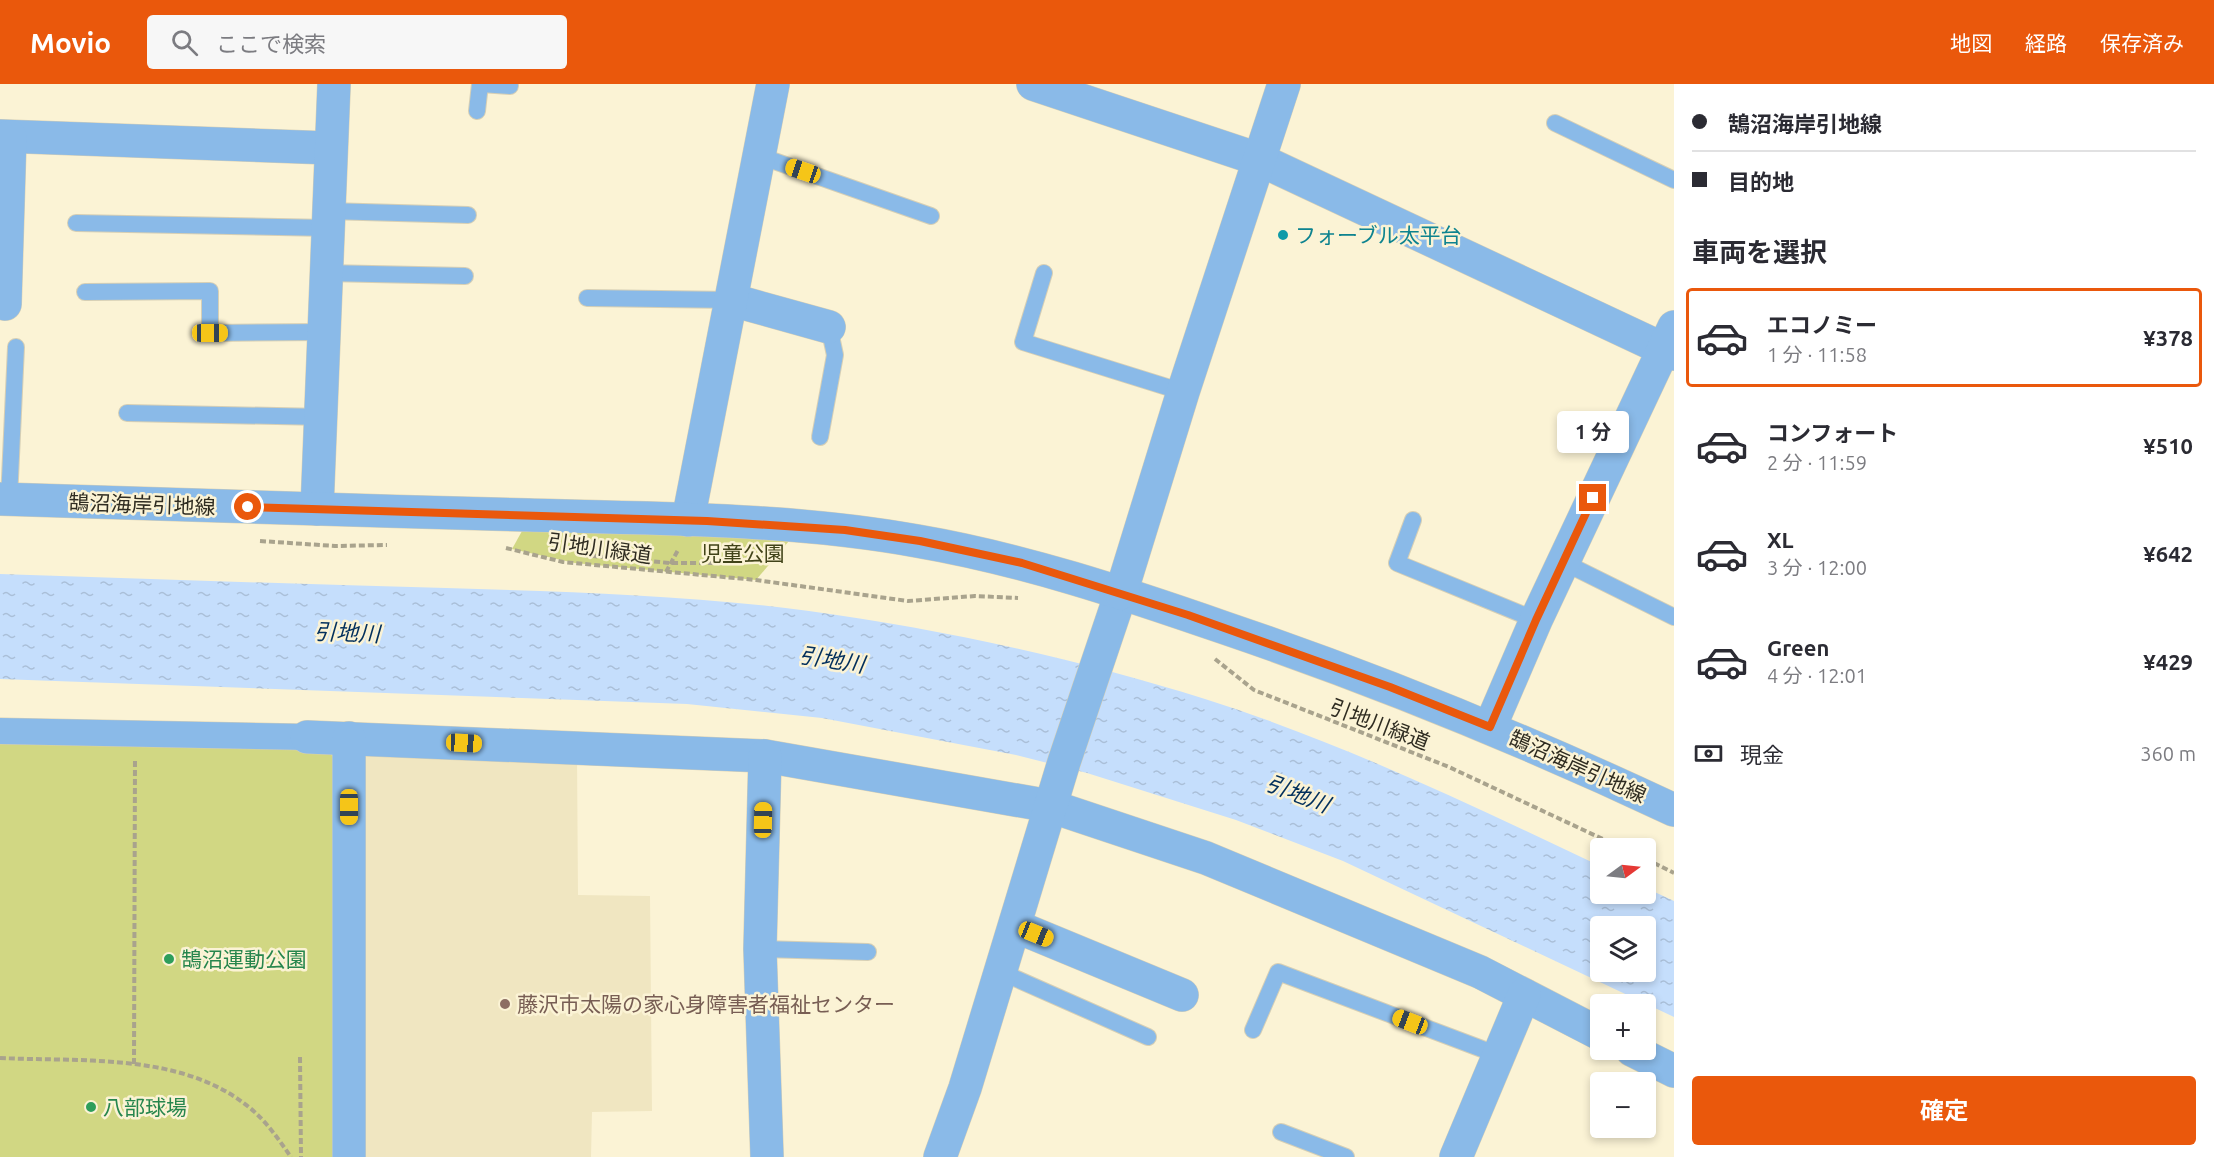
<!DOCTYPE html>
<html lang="ja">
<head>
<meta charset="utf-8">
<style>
	body { margin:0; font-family:Ubuntu,"Noto Sans JP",sans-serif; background:#f7f7f7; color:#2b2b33; height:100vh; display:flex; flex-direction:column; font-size:22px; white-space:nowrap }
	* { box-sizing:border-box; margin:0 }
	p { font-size:20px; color:#7c7c81 }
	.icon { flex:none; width:33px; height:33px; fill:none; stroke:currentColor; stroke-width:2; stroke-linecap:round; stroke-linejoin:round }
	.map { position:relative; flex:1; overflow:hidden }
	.drawer { display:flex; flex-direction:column; background:#fff; width:540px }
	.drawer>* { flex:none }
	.guide { display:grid; align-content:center; height:132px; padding:0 18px; background:#fff }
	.needle { width:39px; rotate:75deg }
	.tools { position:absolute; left:1590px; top:754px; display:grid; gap:12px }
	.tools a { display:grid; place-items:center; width:66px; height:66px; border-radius:6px; background:#fff; box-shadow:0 3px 9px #0003; font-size:30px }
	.end { position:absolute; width:27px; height:27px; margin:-14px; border:8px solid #ea580c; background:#fff; box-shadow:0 0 0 3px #fff }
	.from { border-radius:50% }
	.bubble { position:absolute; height:42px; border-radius:6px; background:#fff; box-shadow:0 3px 9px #0003; font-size:20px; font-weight:700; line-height:42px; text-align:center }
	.car { position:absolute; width:18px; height:36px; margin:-18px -9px; border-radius:8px; box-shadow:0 0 4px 2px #0007; background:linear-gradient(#f5c518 24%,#345 0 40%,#f5c518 0 76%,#345 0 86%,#f5c518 0) }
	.guide b { display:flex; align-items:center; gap:21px; height:57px; font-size:22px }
	.guide b+b { border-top:2px solid #e1e1e2 }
	.guide i { width:15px; height:15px; background:#2b2b33 }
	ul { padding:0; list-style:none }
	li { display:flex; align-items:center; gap:18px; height:99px; margin:0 12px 9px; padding:0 6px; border:3px solid transparent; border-radius:6px }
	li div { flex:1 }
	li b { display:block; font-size:22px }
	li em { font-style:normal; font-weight:700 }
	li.current { border-color:#ea580c }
	li>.icon { width:54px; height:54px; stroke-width:1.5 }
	h2 { padding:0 18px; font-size:27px; line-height:72px }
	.pay { display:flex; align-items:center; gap:15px; height:66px; padding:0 18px; font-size:22px }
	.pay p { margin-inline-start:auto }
	.button { display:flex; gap:12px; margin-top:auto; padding:12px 18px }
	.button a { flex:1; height:69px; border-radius:6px; background:#ea580c; color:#fff; font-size:24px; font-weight:700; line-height:69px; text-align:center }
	header { display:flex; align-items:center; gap:36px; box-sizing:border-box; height:84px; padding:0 30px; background:#ea580c; color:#fff }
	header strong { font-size:28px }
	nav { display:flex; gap:33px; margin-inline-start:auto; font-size:21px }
	.search { width:420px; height:54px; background:#f7f7f7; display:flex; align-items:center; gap:15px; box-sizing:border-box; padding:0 21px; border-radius:6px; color:#7c7c81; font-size:22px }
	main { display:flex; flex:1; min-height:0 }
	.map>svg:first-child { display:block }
	.built { fill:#f0e6c1 }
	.park { fill:#d1d783 }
	.water { fill:url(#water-ripples); fill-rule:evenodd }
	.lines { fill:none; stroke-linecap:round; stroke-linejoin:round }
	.service-casing { stroke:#d6cfb5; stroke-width:18 }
	.pedestrian-casing { stroke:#d6cfb5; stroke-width:27 }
	.minor-casing { stroke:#d6cfb5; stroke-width:34 }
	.tertiary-casing { stroke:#d6cfb5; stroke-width:34 }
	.path { stroke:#a9a38d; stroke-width:4; stroke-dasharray:6 3; stroke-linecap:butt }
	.service { stroke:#8abae8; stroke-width:16 }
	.pedestrian { stroke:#8abae8; stroke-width:26 }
	.minor { stroke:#8abae8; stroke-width:33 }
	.tertiary { stroke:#8abae8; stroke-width:33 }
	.route { stroke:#ea580c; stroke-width:8 }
	.culture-dot { fill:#0f9aa8; stroke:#fbf3d5; stroke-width:2 }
	.leisure-dot { fill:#2e9e5b; stroke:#fbf3d5; stroke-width:2 }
	.education-dot { fill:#8d6e63; stroke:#fbf3d5; stroke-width:2 }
	.labels { text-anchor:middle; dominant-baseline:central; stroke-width:5; stroke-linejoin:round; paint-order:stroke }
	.culture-label { font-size:21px; fill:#0d838f; stroke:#fbf3d5; text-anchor:start }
	.street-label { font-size:21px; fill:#2f2c21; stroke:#fbf3d5 }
	.park-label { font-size:21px; fill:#414319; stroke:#fbf3d5 }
	.leisure-label { font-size:21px; fill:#27864d; stroke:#fbf3d5; text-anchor:start }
	.education-label { font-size:21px; fill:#785e54; stroke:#fbf3d5; text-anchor:start }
	.water-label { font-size:22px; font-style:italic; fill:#022f5c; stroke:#fbf3d5 }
</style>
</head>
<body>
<header>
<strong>Movio</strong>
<div class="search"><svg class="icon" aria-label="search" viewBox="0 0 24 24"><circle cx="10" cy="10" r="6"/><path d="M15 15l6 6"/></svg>ここで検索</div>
<nav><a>地図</a><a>経路</a><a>保存済み</a></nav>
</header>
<main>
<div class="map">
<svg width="1674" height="1073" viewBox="0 0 1674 1073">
	<defs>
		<pattern id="water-ripples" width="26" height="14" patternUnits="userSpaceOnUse" patternTransform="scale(1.5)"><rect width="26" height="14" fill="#c5defc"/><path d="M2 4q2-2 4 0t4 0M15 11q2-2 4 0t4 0" fill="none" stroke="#aabfd8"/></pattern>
	</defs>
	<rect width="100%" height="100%" fill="#fbf3d5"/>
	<!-- built -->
	<polygon class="built" points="359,670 577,672 578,811 650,812 652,1027 592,1028 591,1073 360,1073"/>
	<!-- park -->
	<g class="park">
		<polygon points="531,431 799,445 756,496 575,479 512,465"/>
		<polygon points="0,656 327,666 336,676 342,1073 0,1073"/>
	</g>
	<!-- water -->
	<path class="water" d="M0,490C149,495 298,500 446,504C568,508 689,511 809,527C942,545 1077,575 1205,615C1341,658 1471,721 1600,782V810H1646V804L1674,817V933L1343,777L1236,736L1087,689L1016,671L822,634L687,620L0,595ZM1600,843H1646V888H1600Z"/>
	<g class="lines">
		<defs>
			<g id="service">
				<polyline points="481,0 510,2"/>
				<polyline points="477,27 480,0"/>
				<polyline points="1555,39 1674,96"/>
				<polyline points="760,72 931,132"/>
				<polyline points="328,127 468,131"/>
				<polyline points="76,139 328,144"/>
				<polyline points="326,189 465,192"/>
				<polyline points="1044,189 1023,258 1183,308"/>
				<polyline points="85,208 210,207 210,249 325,248"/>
				<polyline points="587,214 732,216"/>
				<polyline points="127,329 323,333"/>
				<polyline points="820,353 835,271 829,243"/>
				<polyline points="9,416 16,263"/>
				<polyline points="1413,436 1397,479 1536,536"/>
				<polyline points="1563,478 1674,533"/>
				<polyline points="760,865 868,868"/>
				<polyline points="1001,888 1148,953"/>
				<polyline points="1253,946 1278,888 1498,971"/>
				<polyline points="1281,1048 1346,1073"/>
			</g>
			<polyline id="pedestrian" points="0,647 307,653"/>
			<g id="minor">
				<polyline points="1033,0 1258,75 1674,270"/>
				<polyline points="0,52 330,64"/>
				<polyline points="732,216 829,243"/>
				<polyline points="5,220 10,53"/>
				<polyline points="317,425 334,0"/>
				<polyline points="688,436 773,0"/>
				<polyline points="1490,643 1536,536 1674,243"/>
				<polyline points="307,653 765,672 1050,722 1206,774 1480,888 1600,950"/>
				<polyline points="349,654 349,1073"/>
				<polyline points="765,672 760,865 767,1073"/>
				<polyline points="1015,842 1182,911"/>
				<polyline points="1632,966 1674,987"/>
				<polyline points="940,1073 965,1004 1064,678 1121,509"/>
				<polyline points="1456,1073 1524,911"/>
			</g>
			<g id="tertiary">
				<path d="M0,415C176,422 352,426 528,431C658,435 789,434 917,457C1022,475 1124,509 1225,544C1378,596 1527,657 1674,726"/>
				<polyline points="1121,509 1183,308 1284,0"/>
			</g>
		</defs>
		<!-- service casing -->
		<use href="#service" class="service-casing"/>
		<!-- pedestrian casing -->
		<use href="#pedestrian" class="pedestrian-casing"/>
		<!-- minor casing -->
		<use href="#minor" class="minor-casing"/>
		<!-- tertiary casing -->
		<use href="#tertiary" class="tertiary-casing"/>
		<!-- path -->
		<g class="path">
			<polyline points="260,457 335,462 387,461"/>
			<polyline points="506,464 563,478 756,496 908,517 975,512 1018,514"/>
			<polyline points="587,464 582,471 670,479 732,479 740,468"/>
			<polyline points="666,488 678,466"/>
			<polyline points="1215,575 1254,606 1449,683 1624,765"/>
			<polyline points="1646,775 1674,789"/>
			<polyline points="300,973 301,1073"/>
			<path d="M0,974C83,978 182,968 250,1024C267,1038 279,1056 291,1073"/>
			<polyline points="134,980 135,677"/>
		</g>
		<!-- service -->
		<use href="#service" class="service"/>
		<!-- pedestrian -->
		<use href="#pedestrian" class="pedestrian"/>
		<!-- minor -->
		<use href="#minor" class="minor"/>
		<!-- tertiary -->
		<use href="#tertiary" class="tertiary"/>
	</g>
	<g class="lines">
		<!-- route -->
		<polyline class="route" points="248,423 707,437 845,446 920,457 1022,479 1188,531 1390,603 1490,643 1536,536 1593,414"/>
	</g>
	<!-- markers -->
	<circle class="culture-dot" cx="1283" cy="151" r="6"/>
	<g class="leisure-dot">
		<circle cx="169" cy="875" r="6"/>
		<circle cx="91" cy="1023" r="6"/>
	</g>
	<circle class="education-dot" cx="505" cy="920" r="6"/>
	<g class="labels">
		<!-- culture labels -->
		<g class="culture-label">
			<text x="1295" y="151">フォーブル太平台</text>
		</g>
		<!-- street labels -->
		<g class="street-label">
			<text transform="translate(142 420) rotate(2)">鵠沼海岸引地線</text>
			<text transform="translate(600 464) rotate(8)">引地川緑道</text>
			<text transform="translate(1380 640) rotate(21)">引地川緑道</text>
			<text transform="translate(1578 682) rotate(24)">鵠沼海岸引地線</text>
		</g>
		<!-- park labels -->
		<g class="park-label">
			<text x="743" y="469">児童公園</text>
		</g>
		<!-- leisure labels -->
		<g class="leisure-label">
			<text x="181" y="875">鵠沼運動公園</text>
			<text x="103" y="1023">八部球場</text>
		</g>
		<!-- education labels -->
		<g class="education-label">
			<text x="517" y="920">藤沢市太陽の家心身障害者福祉センター</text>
		</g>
		<!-- water labels -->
		<g class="water-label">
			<text transform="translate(347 548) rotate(2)">引地川</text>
			<text transform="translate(832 575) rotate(9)">引地川</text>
			<text transform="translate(1298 709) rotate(21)">引地川</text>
		</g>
	</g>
</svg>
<div class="tools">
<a><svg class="needle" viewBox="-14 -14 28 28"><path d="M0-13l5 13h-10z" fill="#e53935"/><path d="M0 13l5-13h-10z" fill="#7c7c81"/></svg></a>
<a><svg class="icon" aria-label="layers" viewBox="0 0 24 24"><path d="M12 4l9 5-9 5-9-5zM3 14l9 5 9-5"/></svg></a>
<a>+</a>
<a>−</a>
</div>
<i class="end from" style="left:248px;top:423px"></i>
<i class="end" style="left:1593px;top:414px"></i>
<div class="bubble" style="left:1557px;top:327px;width:72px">1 分</div>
<i class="car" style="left:803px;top:87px;rotate:289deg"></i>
<i class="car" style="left:210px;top:249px;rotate:90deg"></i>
<i class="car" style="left:464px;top:659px;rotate:93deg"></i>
<i class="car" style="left:349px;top:723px;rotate:180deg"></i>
<i class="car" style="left:763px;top:736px;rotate:1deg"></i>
<i class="car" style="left:1036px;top:850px;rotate:112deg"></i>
<i class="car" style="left:1410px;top:938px;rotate:291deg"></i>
</div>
<section class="drawer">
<div class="guide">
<b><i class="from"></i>鵠沼海岸引地線</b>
<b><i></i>目的地</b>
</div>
<h2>車両を選択</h2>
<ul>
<li class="current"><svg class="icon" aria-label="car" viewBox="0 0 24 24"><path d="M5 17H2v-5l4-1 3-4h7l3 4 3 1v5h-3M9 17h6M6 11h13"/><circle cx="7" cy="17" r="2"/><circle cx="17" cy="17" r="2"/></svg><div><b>エコノミー</b><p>1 分 · 11:58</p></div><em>¥378</em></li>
<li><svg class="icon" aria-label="car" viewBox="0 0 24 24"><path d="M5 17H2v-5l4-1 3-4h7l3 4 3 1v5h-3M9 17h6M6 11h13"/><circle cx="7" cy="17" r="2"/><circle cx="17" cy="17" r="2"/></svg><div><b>コンフォート</b><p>2 分 · 11:59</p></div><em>¥510</em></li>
<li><svg class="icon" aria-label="car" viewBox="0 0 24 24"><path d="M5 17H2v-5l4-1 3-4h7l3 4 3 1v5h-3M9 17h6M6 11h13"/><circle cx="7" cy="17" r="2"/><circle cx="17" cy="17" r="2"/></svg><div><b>XL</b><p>3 分 · 12:00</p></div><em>¥642</em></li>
<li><svg class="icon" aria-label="car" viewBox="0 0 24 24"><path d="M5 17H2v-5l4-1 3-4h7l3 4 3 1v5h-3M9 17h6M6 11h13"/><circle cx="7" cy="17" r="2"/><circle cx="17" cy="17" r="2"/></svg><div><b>Green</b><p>4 分 · 12:01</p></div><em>¥429</em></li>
</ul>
<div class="pay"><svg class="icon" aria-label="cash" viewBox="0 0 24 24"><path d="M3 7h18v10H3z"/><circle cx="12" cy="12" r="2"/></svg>現金<p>360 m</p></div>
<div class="button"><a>確定</a></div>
</section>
</main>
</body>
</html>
